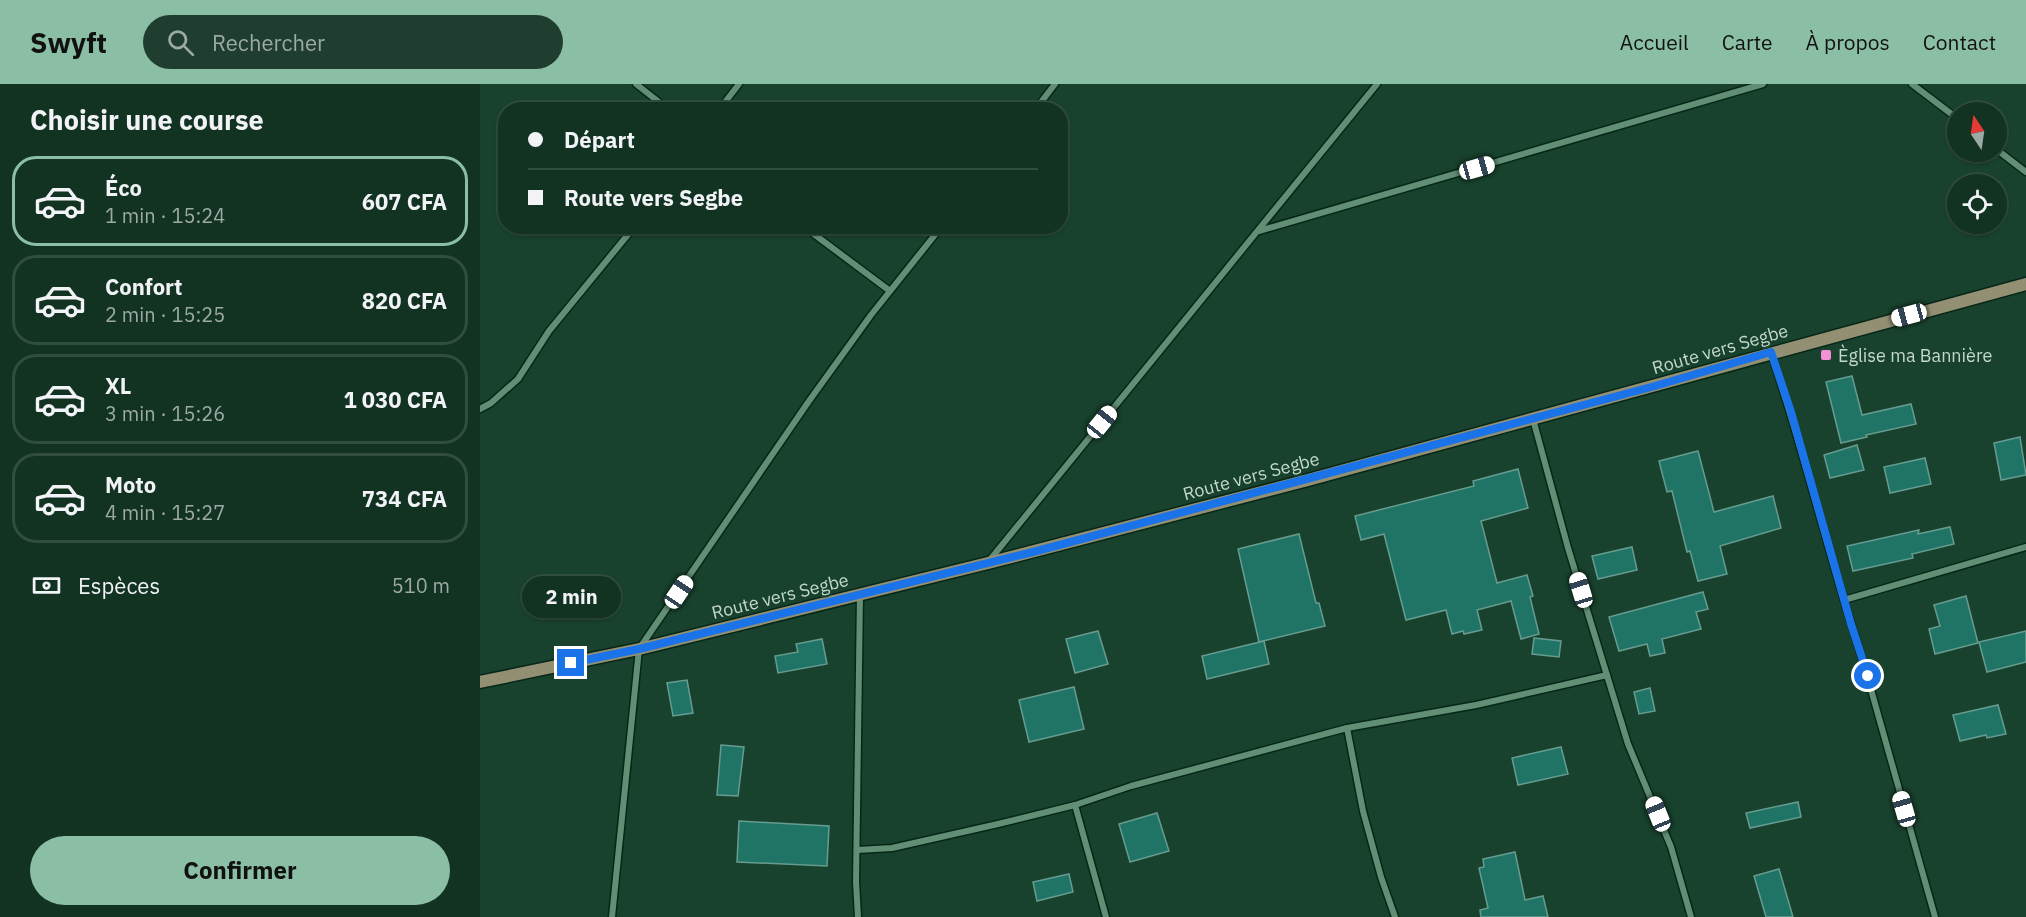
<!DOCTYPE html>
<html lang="fr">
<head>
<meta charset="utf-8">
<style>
	body { margin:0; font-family:"IBM Plex Sans",sans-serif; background:#1f3e2f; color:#f1f3f6; height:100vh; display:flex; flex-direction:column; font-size:22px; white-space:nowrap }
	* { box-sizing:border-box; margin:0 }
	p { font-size:20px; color:#9caaa5 }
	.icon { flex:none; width:33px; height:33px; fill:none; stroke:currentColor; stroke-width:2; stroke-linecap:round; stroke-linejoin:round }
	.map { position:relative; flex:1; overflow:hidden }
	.panel { display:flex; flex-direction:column; background:#123222; width:480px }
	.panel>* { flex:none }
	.hud { position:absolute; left:18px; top:18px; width:570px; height:132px; border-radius:24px; box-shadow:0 2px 4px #0004,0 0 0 2px #314d40; display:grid; align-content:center; height:132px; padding:0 30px; background:#123222 }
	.needle { width:39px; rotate:347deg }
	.controls { position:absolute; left:1467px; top:18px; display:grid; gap:12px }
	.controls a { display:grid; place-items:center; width:60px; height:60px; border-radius:50%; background:#123222; box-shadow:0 2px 4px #0004,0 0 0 2px #314d40; font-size:30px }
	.end { position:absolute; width:27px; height:27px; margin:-14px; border:8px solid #1a73e8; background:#fff; box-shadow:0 0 0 3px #fff }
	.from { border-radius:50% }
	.bubble { position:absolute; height:42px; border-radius:21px; background:#123222; box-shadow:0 2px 4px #0004,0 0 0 2px #314d40; font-size:20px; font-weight:700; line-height:42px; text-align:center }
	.car { position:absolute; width:18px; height:36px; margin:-18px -9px; border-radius:8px; box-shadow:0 0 4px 2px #0007; background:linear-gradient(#fff 24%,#345 0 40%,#fff 0 76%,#345 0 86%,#fff 0) }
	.hud b { display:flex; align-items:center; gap:21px; height:57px; font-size:22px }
	.hud b+b { border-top:2px solid #314d40 }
	.hud i { width:15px; height:15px; background:#f1f3f6 }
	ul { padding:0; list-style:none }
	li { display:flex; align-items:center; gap:18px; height:90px; margin:0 12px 9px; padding:0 18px; border:3px solid #314d40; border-radius:24px }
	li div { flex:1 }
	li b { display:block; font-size:22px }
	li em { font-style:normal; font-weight:700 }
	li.current { border-color:#8abfa5 }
	li>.icon { width:54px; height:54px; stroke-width:1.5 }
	h2 { padding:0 30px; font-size:27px; line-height:72px }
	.pay { display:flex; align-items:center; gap:15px; height:66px; padding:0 30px; font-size:22px }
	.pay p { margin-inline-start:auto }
	.action { display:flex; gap:12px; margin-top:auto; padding:12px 30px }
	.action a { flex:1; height:69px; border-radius:36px; background:#8abfa5; color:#111; font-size:24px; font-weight:700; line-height:69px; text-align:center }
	header { display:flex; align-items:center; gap:36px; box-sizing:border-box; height:84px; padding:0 30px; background:#8abfa5; color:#111 }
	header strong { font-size:28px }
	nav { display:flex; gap:33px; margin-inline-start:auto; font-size:21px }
	.search { width:420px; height:54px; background:#1f3e2f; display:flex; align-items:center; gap:15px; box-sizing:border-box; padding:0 21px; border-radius:33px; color:#9caaa5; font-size:22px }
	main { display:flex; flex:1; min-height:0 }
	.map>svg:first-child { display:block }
	.building { fill:#207466; stroke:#669c90; stroke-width:1.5 }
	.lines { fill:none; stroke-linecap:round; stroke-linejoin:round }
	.minor-casing { stroke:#062717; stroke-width:9 }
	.secondary-casing { stroke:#062717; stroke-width:15 }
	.minor { stroke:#638e76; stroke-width:6 }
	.secondary { stroke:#928f73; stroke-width:12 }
	.route { stroke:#1a73e8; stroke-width:8 }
	.poi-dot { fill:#f391d6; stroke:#18422d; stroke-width:2 }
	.labels { text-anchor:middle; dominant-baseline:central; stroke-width:4.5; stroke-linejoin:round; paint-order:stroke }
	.street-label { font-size:18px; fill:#c2d8cb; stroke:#18422d }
	.poi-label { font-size:18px; fill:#c2d8cb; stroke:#18422d; text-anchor:start }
</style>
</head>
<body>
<header>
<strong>Swyft</strong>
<div class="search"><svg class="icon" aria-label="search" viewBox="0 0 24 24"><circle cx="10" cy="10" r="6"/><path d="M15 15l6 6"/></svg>Rechercher</div>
<nav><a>Accueil</a><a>Carte</a><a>À propos</a><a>Contact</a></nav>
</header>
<main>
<section class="panel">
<h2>Choisir une course</h2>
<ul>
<li class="current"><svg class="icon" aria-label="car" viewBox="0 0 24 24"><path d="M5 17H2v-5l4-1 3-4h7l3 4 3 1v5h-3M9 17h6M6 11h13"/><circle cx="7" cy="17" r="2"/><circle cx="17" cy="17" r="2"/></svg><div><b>Éco</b><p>1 min · 15:24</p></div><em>607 CFA</em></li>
<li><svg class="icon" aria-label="car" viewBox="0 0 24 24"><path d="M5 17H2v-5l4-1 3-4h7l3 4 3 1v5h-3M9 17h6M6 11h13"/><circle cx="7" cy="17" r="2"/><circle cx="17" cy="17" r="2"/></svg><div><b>Confort</b><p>2 min · 15:25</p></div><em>820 CFA</em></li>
<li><svg class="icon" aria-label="car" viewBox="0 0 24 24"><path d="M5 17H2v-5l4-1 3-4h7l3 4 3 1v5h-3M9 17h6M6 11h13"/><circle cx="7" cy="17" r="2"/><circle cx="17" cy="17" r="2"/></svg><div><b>XL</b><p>3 min · 15:26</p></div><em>1 030 CFA</em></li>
<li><svg class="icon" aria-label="car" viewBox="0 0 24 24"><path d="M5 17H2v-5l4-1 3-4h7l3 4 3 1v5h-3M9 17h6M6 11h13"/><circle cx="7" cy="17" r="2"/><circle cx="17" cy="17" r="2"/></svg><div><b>Moto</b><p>4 min · 15:27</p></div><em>734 CFA</em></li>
</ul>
<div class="pay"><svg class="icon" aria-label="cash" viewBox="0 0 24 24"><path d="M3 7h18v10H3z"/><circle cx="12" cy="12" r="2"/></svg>Espèces<p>510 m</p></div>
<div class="action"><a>Confirmer</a></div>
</section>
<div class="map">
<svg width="1546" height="833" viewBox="0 0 1546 833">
	<rect width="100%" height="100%" fill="#18422d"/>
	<!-- building -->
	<g class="building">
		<polygon points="1372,292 1382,331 1431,320 1436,340 1386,351 1387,353 1361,359 1346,298"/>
		<polygon points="1540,353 1546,391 1521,396 1514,359"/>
		<polygon points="1377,361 1384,386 1350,394 1344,371"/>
		<polygon points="1218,367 1234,428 1293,412 1301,444 1240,462 1247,490 1218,497 1210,467 1207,468 1192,407 1187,408 1179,377"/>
		<polygon points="1445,374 1451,400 1410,409 1404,383"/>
		<polygon points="1038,385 1048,424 1001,437 1017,499 1047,491 1053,512 1050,513 1059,550 1041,555 1031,517 997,526 1002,546 984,550 983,547 972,550 966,526 926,536 904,450 881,456 875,432 994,402 993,397"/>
		<polygon points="1470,443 1474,460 1432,470 1433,474 1373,487 1367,462 1439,446 1438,450"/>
		<polygon points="819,450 836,519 839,519 845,542 779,558 758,465"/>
		<polygon points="1152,463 1157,486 1118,495 1112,472"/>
		<polygon points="1223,508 1228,525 1216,528 1221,545 1182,555 1185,569 1170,572 1167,560 1139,567 1129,533"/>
		<polygon points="1486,512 1498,559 1455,570 1449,545 1460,542 1454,521"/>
		<polygon points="618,547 628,580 595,589 586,555"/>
		<polygon points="1546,547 1546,578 1507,588 1499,558"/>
		<polygon points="1054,554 1081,557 1079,573 1052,570"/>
		<polygon points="342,555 347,580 298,589 295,572 318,568 316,560"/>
		<polygon points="784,557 789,580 727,595 722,572"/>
		<polygon points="207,596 213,629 193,632 187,599"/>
		<polygon points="594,603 604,645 549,658 539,616"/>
		<polygon points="1170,604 1175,627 1159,630 1154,608"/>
		<polygon points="1518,621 1526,650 1507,654 1506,651 1480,657 1473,631"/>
		<polygon points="241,661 264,663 258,712 237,711"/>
		<polygon points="1081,663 1088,690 1038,701 1032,674"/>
		<polygon points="1318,718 1321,733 1270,744 1266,729"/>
		<polygon points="677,729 689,767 650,778 639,740"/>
		<polygon points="259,737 349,742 347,782 257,778"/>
		<polygon points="1035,768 1045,816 1063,812 1068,833 1001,833 1000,826 1008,824 999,784 1004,783 1003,775"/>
		<polygon points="1299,785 1313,833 1286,833 1274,792"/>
		<polygon points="589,790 593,808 557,817 553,798"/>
	</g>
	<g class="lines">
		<defs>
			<g id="minor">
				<polyline points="156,0 189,26"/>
				<polyline points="1432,0 1478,35"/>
				<polyline points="239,26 259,0"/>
				<polyline points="555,26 575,0"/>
				<polyline points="1516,65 1546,88"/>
				<polyline points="323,142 410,207"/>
				<polyline points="779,147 1283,0"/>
				<path d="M1291,269C1325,370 1349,475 1383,577L1455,833"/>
				<polyline points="0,325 11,319 38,295 69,247 155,142"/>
				<polyline points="1053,335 1088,464 1148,660 1191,763 1211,833"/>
				<polyline points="509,477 897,0"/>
				<polyline points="1364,516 1546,463"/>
				<polyline points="867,644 883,727 901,793 915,833"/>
				<polyline points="595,721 626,833"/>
				<polyline points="377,766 412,764 518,740 595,721 651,702 867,644 996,621 1127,591"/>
				<polyline points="132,833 159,565 329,317 391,231 462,142"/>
				<polyline points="378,833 376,798 380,511"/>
			</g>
			<polyline id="secondary" points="0,598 159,565 508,479 828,396 1546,200"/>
		</defs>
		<!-- minor casing -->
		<use href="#minor" class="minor-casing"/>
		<!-- secondary casing -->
		<use href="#secondary" class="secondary-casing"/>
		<!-- minor -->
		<use href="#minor" class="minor"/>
		<!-- secondary -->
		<use href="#secondary" class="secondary"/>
	</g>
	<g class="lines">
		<!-- route -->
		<polyline class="route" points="91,579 159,565 553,468 1175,302 1291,268 1311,328 1371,540 1388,592"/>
	</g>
	<!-- markers -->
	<rect class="poi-dot" x="1340" y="265" width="12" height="12" rx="3"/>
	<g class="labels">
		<!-- street labels -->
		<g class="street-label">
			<text transform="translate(1240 265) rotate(-16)">Route vers Segbe</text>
			<text transform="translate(771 392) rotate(-15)">Route vers Segbe</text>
			<text transform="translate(300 512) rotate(-14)">Route vers Segbe</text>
		</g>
		<!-- poi labels -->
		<g class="poi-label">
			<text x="1358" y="271">Èglise ma Bannière</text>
		</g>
	</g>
</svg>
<div class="controls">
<a><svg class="needle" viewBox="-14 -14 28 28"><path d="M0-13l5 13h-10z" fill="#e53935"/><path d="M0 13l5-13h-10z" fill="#9caaa5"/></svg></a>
<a><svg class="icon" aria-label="locate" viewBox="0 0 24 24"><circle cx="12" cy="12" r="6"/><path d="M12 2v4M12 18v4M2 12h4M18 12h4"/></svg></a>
</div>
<i class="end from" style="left:1388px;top:592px"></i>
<i class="end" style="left:91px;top:579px"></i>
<div class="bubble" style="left:42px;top:492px;width:99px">2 min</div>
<i class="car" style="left:997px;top:84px;rotate:74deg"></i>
<i class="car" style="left:1429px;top:231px;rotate:255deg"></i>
<i class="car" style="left:622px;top:338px;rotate:39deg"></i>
<i class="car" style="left:1101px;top:506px;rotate:343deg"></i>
<i class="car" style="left:199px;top:508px;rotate:34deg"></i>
<i class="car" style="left:1424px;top:725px;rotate:344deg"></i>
<i class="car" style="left:1178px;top:730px;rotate:338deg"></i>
<div class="hud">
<b><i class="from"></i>Départ</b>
<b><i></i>Route vers Segbe</b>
</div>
</div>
</main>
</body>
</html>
